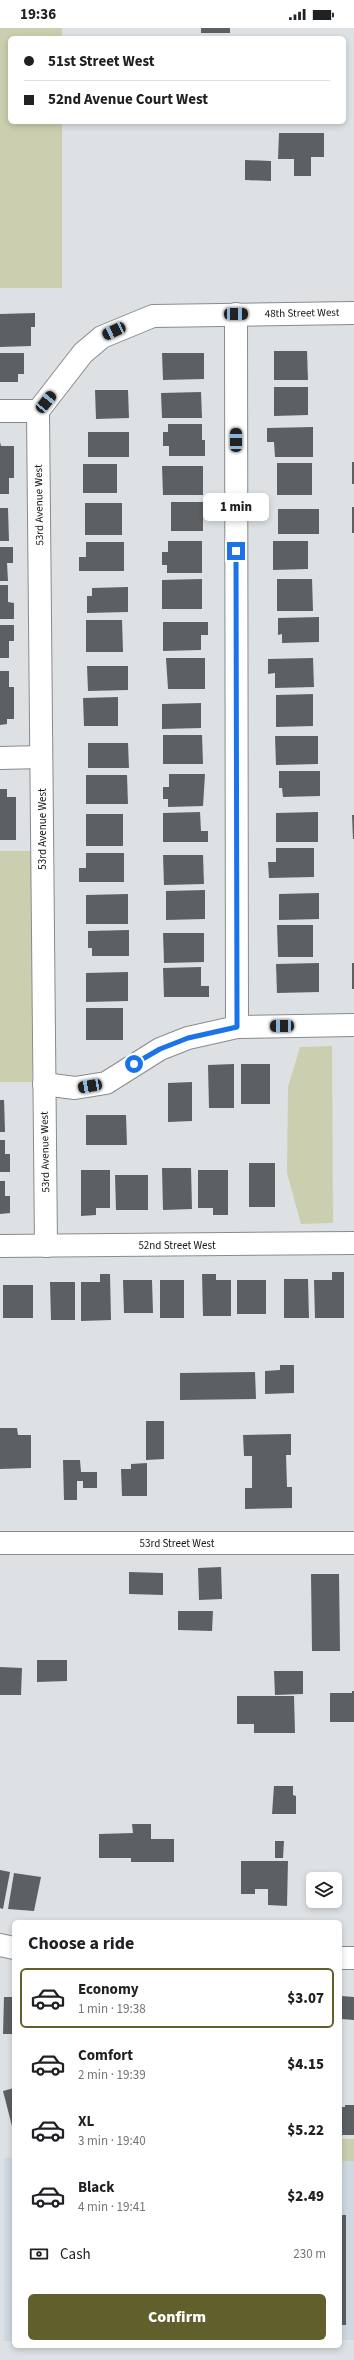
<!DOCTYPE html>
<html lang="en">
<head>
<meta charset="utf-8">
<style>
	body { margin:0; font-family:"Source Sans 3",sans-serif; background:#f2f2f2; color:#202124; height:100vh; display:flex; flex-direction:column; font-size:15px; white-space:nowrap }
	* { box-sizing:border-box; margin:0 }
	p { font-size:13px; color:#757577 }
	.icon { flex:none; width:22px; height:22px; fill:none; stroke:currentColor; stroke-width:2; stroke-linecap:round; stroke-linejoin:round }
	.map { position:relative; flex:1; overflow:hidden }
	.side { position:absolute; left:12px; top:1892px; width:330px; height:428px; display:flex; flex-direction:column; background:#fff; border-radius:6px; box-shadow:0 2px 6px #0003 }
	.side>* { flex:none }
	.top-card { position:absolute; left:8px; top:8px; width:338px; height:88px; border-radius:6px; box-shadow:0 2px 6px #0003; display:grid; align-content:center; height:88px; padding:0 16px; background:#fff }
	.fabs { position:absolute; left:306px; top:1844px; display:grid; gap:8px }
	.fabs a { display:grid; place-items:center; width:36px; height:36px; border-radius:6px; background:#fff; box-shadow:0 2px 6px #0003; font-size:20px }
	.end { position:absolute; width:18px; height:18px; margin:-9px; border:5px solid #1a73e8; background:#fff; box-shadow:0 0 0 2px #fff }
	.from { border-radius:50% }
	.bubble { position:absolute; height:28px; border-radius:6px; background:#fff; box-shadow:0 2px 6px #0003; font-size:13px; font-weight:800; line-height:28px; text-align:center }
	.car { position:absolute; width:12px; height:24px; margin:-12px -6px; border-radius:5px; box-shadow:0 0 3px 1px #0007; background:linear-gradient(#222 24%,#8ab4d8 0 40%,#222 0 76%,#8ab4d8 0 86%,#222 0) }
	.top-card b { display:flex; align-items:center; gap:14px; height:38px; font-size:15px }
	.top-card b+b { border-top:1px solid #e0e0e0 }
	.top-card i { width:10px; height:10px; background:#202124 }
	ul { padding:0; list-style:none }
	li { display:flex; align-items:center; gap:12px; height:60px; margin:0 8px 6px; padding:0 8px; border:2px solid transparent; border-radius:6px }
	li div { flex:1 }
	li b { display:block; font-size:15px }
	li em { font-style:normal; font-weight:800 }
	li.active { border-color:#615f2c }
	li>.icon { width:36px; height:36px; stroke-width:1.5 }
	h2 { padding:0 16px; font-size:18px; line-height:48px }
	.pay { display:flex; align-items:center; gap:10px; height:44px; padding:0 16px; font-size:15px }
	.pay p { margin-inline-start:auto }
	.action { display:flex; gap:8px; margin-top:auto; padding:8px 16px }
	.action a { flex:1; height:46px; border-radius:6px; background:#615f2c; color:#fff; font-size:16px; font-weight:800; line-height:46px; text-align:center }
	.status { display:flex; justify-content:space-between; align-items:center; height:28px; padding:0 20px; background:#fff; direction:ltr }
	.status svg { height:11px; fill:currentColor }
	.map>svg:first-child { display:block }
	.built { fill:#ced8e1 }
	.green { fill:#cbcfaf }
	.building { fill:#5c6062 }
	.lines { fill:none; stroke-linecap:round; stroke-linejoin:round }
	.minor-casing { stroke:#888b8e; stroke-width:24 }
	.minor { stroke:#fff; stroke-width:22 }
	.route { stroke:#1a73e8; stroke-width:5 }
	.labels { text-anchor:middle; dominant-baseline:central; stroke-width:4; stroke-linejoin:round; paint-order:stroke }
	.street-label { font-size:11px; fill:#161718; stroke:#fff }
</style>
</head>
<body>
<div class="status"><b>19:36</b><svg viewBox="0 0 49 12"><path d="M0 12V9h3v3zM5 12V6h3v6zM10 12V3h3v9zM15 12V0h3v12zM26 1h20v11H26zM47 4h2v5h-2z"/></svg></div>
<div class="map">
<svg width="354" height="2332" viewBox="0 0 354 2332">
	<rect width="100%" height="100%" fill="#dde1e4"/>
	<!-- built -->
	<g class="built">
		<rect x="4" y="2130" width="10" height="183"/>
		<rect x="340" y="2133" width="14" height="179"/>
	</g>
	<!-- green -->
	<g class="green">
		<polygon points="0,0 62,0 62,10 10,10 10,94 62,94 62,260 0,260"/>
		<rect x="0" y="823" width="32" height="231"/>
		<polygon points="332,1018 333,1195 301,1196 287,1145 288,1059 300,1019"/>
		<rect x="340" y="2111" width="14" height="22"/>
	</g>
	<!-- building -->
	<g class="building">
		<rect x="201" y="0" width="29" height="5"/>
		<polygon points="279,105 324,105 324,129 311,129 311,148 294,148 294,131 278,131"/>
		<polygon points="245,132 271,133 271,153 245,152"/>
		<polygon points="35,285 35,299 31,299 31,318 0,319 0,286"/>
		<polygon points="274,323 307,323 308,352 274,352"/>
		<polygon points="0,325 24,325 24,346 18,346 18,354 0,354"/>
		<polygon points="162,325 204,325 204,351 163,352"/>
		<polygon points="274,359 308,359 308,387 274,388"/>
		<polygon points="95,362 128,362 129,390 96,391"/>
		<polygon points="201,364 202,390 162,390 161,365"/>
		<polygon points="168,396 202,396 202,412 205,412 205,428 169,428 169,418 163,418 163,404 168,404"/>
		<polygon points="313,399 313,429 275,429 274,414 267,414 267,400"/>
		<rect x="88" y="404" width="41" height="25"/>
		<polygon points="0,414 1,418 14,418 14,450 9,450 9,466 0,466"/>
		<rect x="352" y="434" width="2" height="22"/>
		<rect x="277" y="435" width="35" height="32"/>
		<rect x="83" y="436" width="34" height="29"/>
		<polygon points="162,438 203,438 203,467 163,467"/>
		<rect x="171" y="474" width="32" height="29"/>
		<rect x="85" y="475" width="37" height="32"/>
		<rect x="352" y="479" width="2" height="26"/>
		<polygon points="0,480 8,480 9,513 0,513"/>
		<rect x="278" y="481" width="41" height="25"/>
		<polygon points="168,513 202,513 202,545 167,545 167,537 162,537 162,524 168,524"/>
		<polygon points="273,513 308,513 308,541 273,542"/>
		<polygon points="86,514 124,514 124,543 79,543 79,529 86,529"/>
		<polygon points="0,519 13,519 13,535 7,535 8,553 0,553"/>
		<polygon points="202,551 202,581 162,581 162,552"/>
		<polygon points="277,551 312,551 313,583 277,583"/>
		<polygon points="0,557 8,557 8,574 14,575 14,591 0,591"/>
		<polygon points="128,559 128,584 87,585 87,568 92,568 92,560"/>
		<polygon points="319,589 319,614 282,615 282,606 278,607 278,590"/>
		<polygon points="86,592 122,592 123,624 86,624"/>
		<polygon points="163,594 208,594 208,607 201,607 201,622 163,623"/>
		<polygon points="0,597 14,597 14,613 9,613 9,630 0,630"/>
		<polygon points="166,630 205,630 205,661 168,661"/>
		<polygon points="313,630 314,659 275,660 275,645 268,646 268,631"/>
		<polygon points="87,638 128,638 128,662 88,663"/>
		<polygon points="0,643 9,643 9,659 14,659 14,691 7,691 7,696 0,697"/>
		<polygon points="313,666 313,698 276,699 276,667"/>
		<polygon points="118,669 118,698 84,698 83,670"/>
		<polygon points="201,675 201,700 162,701 162,676"/>
		<polygon points="163,707 202,707 203,736 163,736"/>
		<polygon points="275,708 318,708 318,736 276,737"/>
		<polygon points="88,715 128,715 129,740 88,740"/>
		<polygon points="279,743 320,743 320,768 283,769 282,760 279,760"/>
		<polygon points="169,746 205,746 203,778 168,779 168,771 163,771 163,759 169,759"/>
		<polygon points="86,747 127,747 128,776 86,776"/>
		<polygon points="0,761 7,761 7,769 16,769 16,812 0,812"/>
		<polygon points="200,784 201,803 208,803 208,814 163,814 163,785"/>
		<polygon points="318,784 318,814 276,814 276,785"/>
		<rect x="86" y="786" width="37" height="32"/>
		<polygon points="352,787 354,787 354,811 353,811"/>
		<polygon points="276,820 314,820 314,849 269,850 268,834 276,834"/>
		<polygon points="86,825 124,825 124,854 79,854 79,840 86,840"/>
		<polygon points="163,827 203,827 204,856 164,857"/>
		<polygon points="205,862 205,891 166,892 166,863"/>
		<polygon points="319,865 319,891 279,892 279,866"/>
		<polygon points="128,866 128,896 86,896 86,867"/>
		<polygon points="277,897 313,897 313,929 278,929"/>
		<polygon points="129,902 129,928 92,928 92,920 88,920 88,903"/>
		<polygon points="163,905 204,905 204,934 164,935"/>
		<polygon points="319,935 319,964 277,965 276,936"/>
		<rect x="352" y="935" width="2" height="26"/>
		<polygon points="201,939 201,958 209,958 209,969 164,969 163,940"/>
		<polygon points="128,944 128,973 86,974 86,945"/>
		<rect x="86" y="980" width="37" height="32"/>
		<polygon points="234,1036 234,1080 209,1080 208,1037"/>
		<rect x="241" y="1036" width="29" height="40"/>
		<polygon points="192,1054 192,1093 168,1094 168,1055"/>
		<polygon points="0,1072 4,1072 5,1104 0,1104"/>
		<polygon points="86,1087 126,1087 127,1117 86,1117"/>
		<polygon points="0,1112 5,1112 5,1126 10,1126 10,1144 0,1144"/>
		<rect x="249" y="1135" width="26" height="44"/>
		<polygon points="162,1140 191,1140 192,1181 163,1182"/>
		<polygon points="81,1142 110,1142 110,1180 96,1180 96,1187 81,1188"/>
		<polygon points="198,1142 228,1142 228,1187 213,1187 213,1180 198,1180"/>
		<polygon points="115,1147 148,1147 148,1182 116,1182"/>
		<polygon points="0,1153 5,1153 5,1168 10,1168 10,1185 0,1186"/>
		<polygon points="332,1244 344,1244 344,1290 315,1290 314,1252 332,1252"/>
		<polygon points="100,1246 110,1246 111,1292 81,1293 81,1254 100,1254"/>
		<polygon points="202,1246 216,1246 216,1252 231,1252 231,1288 203,1288"/>
		<polygon points="284,1251 308,1251 309,1290 284,1290"/>
		<polygon points="123,1252 152,1252 153,1285 124,1285"/>
		<rect x="160" y="1252" width="24" height="38"/>
		<rect x="237" y="1252" width="29" height="34"/>
		<polygon points="50,1254 75,1254 75,1292 51,1292"/>
		<rect x="3" y="1257" width="30" height="33"/>
		<polygon points="280,1337 294,1337 294,1365 265,1366 265,1343 280,1342"/>
		<polygon points="255,1344 256,1371 180,1372 180,1345"/>
		<polygon points="146,1393 164,1393 164,1431 146,1432"/>
		<polygon points="0,1400 17,1400 18,1407 31,1407 31,1440 0,1441"/>
		<polygon points="291,1406 291,1427 286,1427 287,1459 292,1459 292,1480 245,1481 245,1460 252,1460 252,1428 244,1428 243,1407"/>
		<polygon points="63,1432 80,1432 81,1444 97,1444 97,1460 83,1460 83,1453 77,1453 77,1472 64,1472"/>
		<polygon points="147,1435 147,1468 122,1468 121,1441 131,1441 131,1436"/>
		<polygon points="221,1539 222,1571 199,1572 198,1540"/>
		<polygon points="129,1544 163,1545 163,1567 129,1566"/>
		<polygon points="311,1546 339,1546 340,1623 312,1623"/>
		<polygon points="178,1583 213,1583 212,1603 178,1602"/>
		<polygon points="37,1632 67,1632 67,1653 37,1654"/>
		<polygon points="0,1639 22,1640 21,1667 0,1667"/>
		<polygon points="274,1643 303,1643 303,1666 275,1667"/>
		<polygon points="352,1663 354,1663 354,1694 330,1694 330,1665 352,1665"/>
		<polygon points="237,1668 294,1668 295,1705 254,1705 254,1696 237,1696"/>
		<polygon points="274,1758 293,1758 293,1767 296,1768 296,1786 272,1786"/>
		<polygon points="132,1796 151,1796 151,1811 174,1811 174,1834 131,1834 131,1830 99,1830 99,1806 133,1805"/>
		<polygon points="275,1813 284,1813 283,1830 275,1830"/>
		<polygon points="241,1833 288,1833 287,1878 268,1877 268,1861 255,1861 255,1866 241,1866"/>
		<polygon points="0,1842 10,1844 3,1881 0,1880"/>
		<polygon points="14,1845 41,1849 34,1883 8,1881"/>
		<polygon points="341,1968 354,1969 354,1992 341,1991"/>
		<polygon points="4,1969 14,1969 14,2006 3,2006"/>
		<polygon points="14,2060 14,2106 3,2063"/>
		<polygon points="345,2077 354,2077 354,2107 340,2107 340,2079 345,2079"/>
		<rect x="340" y="2187" width="6" height="110"/>
	</g>
	<g class="lines">
		<defs>
			<g id="minor">
				<polyline points="236,286 237,999"/>
				<polyline points="0,383 38,383"/>
				<polyline points="38,383 46,1218"/>
				<polyline points="38,383 83,325 102,309 153,288 354,285"/>
				<polyline points="0,730 41,729"/>
				<polyline points="44,1056 75,1060 106,1055 160,1021 188,1010 237,999 354,997"/>
				<polyline points="0,1218 354,1215"/>
				<polyline points="0,1515 354,1515"/>
				<polyline points="0,1917 14,1920"/>
				<polyline points="340,1930 354,1930"/>
			</g>
		</defs>
		<!-- minor casing -->
		<use href="#minor" class="minor-casing"/>
		<!-- minor -->
		<use href="#minor" class="minor"/>
	</g>
	<g class="lines">
		<!-- route -->
		<polyline class="route" points="134,1036 160,1021 188,1010 237,999 236,523"/>
	</g>
	<g class="labels">
		<!-- street labels -->
		<g class="street-label">
			<text transform="translate(302 285) rotate(-1)">48th Street West</text>
			<text transform="translate(39 477) rotate(-91)">53rd Avenue West</text>
			<text transform="translate(42 801) rotate(-90)">53rd Avenue West</text>
			<text transform="translate(45 1124) rotate(-91)">53rd Avenue West</text>
			<text x="177" y="1217">52nd Street West</text>
			<text x="177" y="1515">53rd Street West</text>
		</g>
	</g>
</svg>
<div class="fabs">
<a><svg class="icon" aria-label="layers" viewBox="0 0 24 24"><path d="M12 4l9 5-9 5-9-5zM3 14l9 5 9-5"/></svg></a>
</div>
<i class="end from" style="left:134px;top:1036px"></i>
<i class="end" style="left:236px;top:523px"></i>
<div class="bubble" style="left:203px;top:465px;width:66px">1 min</div>
<i class="car" style="left:236px;top:286px;rotate:90deg"></i>
<i class="car" style="left:114px;top:303px;rotate:245deg"></i>
<i class="car" style="left:46px;top:374px;rotate:39deg"></i>
<i class="car" style="left:236px;top:412px;rotate:0deg"></i>
<i class="car" style="left:282px;top:998px;rotate:269deg"></i>
<i class="car" style="left:90px;top:1058px;rotate:260deg"></i>
<div class="top-card">
<b><i class="from"></i>51st Street West</b>
<b><i></i>52nd Avenue Court West</b>
</div>
<section class="side">
<h2>Choose a ride</h2>
<ul>
<li class="active"><svg class="icon" aria-label="car" viewBox="0 0 24 24"><path d="M5 17H2v-5l4-1 3-4h7l3 4 3 1v5h-3M9 17h6M6 11h13"/><circle cx="7" cy="17" r="2"/><circle cx="17" cy="17" r="2"/></svg><div><b>Economy</b><p>1 min · 19:38</p></div><em>$3.07</em></li>
<li><svg class="icon" aria-label="car" viewBox="0 0 24 24"><path d="M5 17H2v-5l4-1 3-4h7l3 4 3 1v5h-3M9 17h6M6 11h13"/><circle cx="7" cy="17" r="2"/><circle cx="17" cy="17" r="2"/></svg><div><b>Comfort</b><p>2 min · 19:39</p></div><em>$4.15</em></li>
<li><svg class="icon" aria-label="car" viewBox="0 0 24 24"><path d="M5 17H2v-5l4-1 3-4h7l3 4 3 1v5h-3M9 17h6M6 11h13"/><circle cx="7" cy="17" r="2"/><circle cx="17" cy="17" r="2"/></svg><div><b>XL</b><p>3 min · 19:40</p></div><em>$5.22</em></li>
<li><svg class="icon" aria-label="car" viewBox="0 0 24 24"><path d="M5 17H2v-5l4-1 3-4h7l3 4 3 1v5h-3M9 17h6M6 11h13"/><circle cx="7" cy="17" r="2"/><circle cx="17" cy="17" r="2"/></svg><div><b>Black</b><p>4 min · 19:41</p></div><em>$2.49</em></li>
</ul>
<div class="pay"><svg class="icon" aria-label="cash" viewBox="0 0 24 24"><path d="M3 7h18v10H3z"/><circle cx="12" cy="12" r="2"/></svg>Cash<p>230 m</p></div>
<div class="action"><a>Confirm</a></div>
</section>
</div>
</body>
</html>
